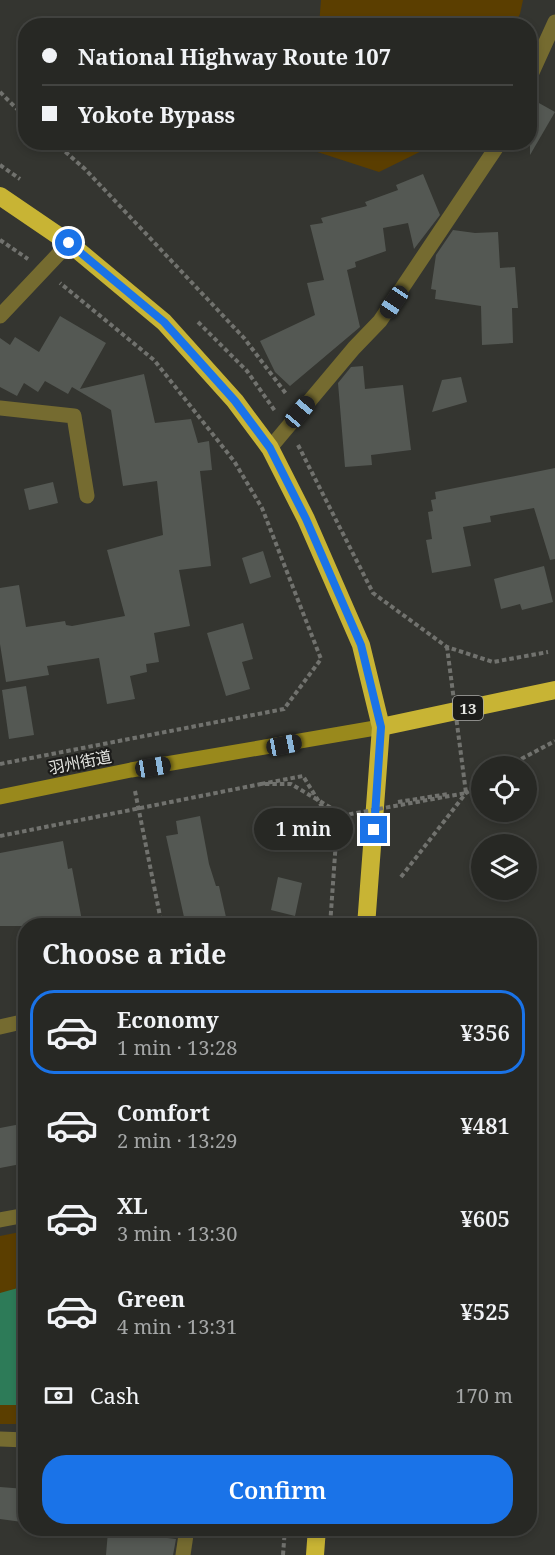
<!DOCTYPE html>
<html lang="en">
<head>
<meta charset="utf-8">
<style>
	body { margin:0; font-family:"Noto Serif","Noto Sans JP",serif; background:#333431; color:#f1f3f6; height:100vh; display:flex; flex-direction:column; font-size:22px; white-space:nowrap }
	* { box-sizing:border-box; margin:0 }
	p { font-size:20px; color:#a4a6a6 }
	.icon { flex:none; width:33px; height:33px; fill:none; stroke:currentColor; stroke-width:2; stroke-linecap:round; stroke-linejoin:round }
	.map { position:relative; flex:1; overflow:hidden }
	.panel { position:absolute; left:18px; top:918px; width:519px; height:618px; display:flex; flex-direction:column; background:#272824; border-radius:24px; box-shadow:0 3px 9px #0003,0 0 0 2px #434441 }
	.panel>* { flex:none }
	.top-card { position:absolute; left:18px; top:18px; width:519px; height:132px; border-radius:24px; box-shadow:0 3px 9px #0003,0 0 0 2px #434441; display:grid; align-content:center; height:132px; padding:0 24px; background:#272824 }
	.controls { position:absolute; left:471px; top:756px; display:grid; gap:12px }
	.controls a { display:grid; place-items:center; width:66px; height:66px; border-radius:50%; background:#272824; box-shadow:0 3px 9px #0003,0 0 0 2px #434441; font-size:30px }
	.end { position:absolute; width:27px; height:27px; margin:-14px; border:8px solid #1a73e8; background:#fff; box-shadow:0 0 0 3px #fff }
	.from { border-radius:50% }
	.bubble { position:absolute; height:42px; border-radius:21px; background:#272824; box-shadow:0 3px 9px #0003,0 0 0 2px #434441; font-size:20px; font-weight:600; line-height:42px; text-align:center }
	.car { position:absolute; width:18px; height:36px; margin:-18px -9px; border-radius:8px; box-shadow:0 0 4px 2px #0007; background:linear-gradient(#222 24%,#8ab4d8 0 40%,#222 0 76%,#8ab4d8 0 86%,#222 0) }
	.top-card b { display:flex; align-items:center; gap:21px; height:57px; font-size:22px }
	.top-card b+b { border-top:2px solid #434441 }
	.top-card i { width:15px; height:15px; background:#f1f3f6 }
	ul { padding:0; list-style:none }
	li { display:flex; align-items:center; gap:18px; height:84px; margin:0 12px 9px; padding:0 12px; border:3px solid transparent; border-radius:24px }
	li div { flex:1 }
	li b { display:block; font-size:22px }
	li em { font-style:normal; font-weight:600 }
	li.current { border-color:#1a73e8 }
	li>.icon { width:54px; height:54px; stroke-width:1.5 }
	h2 { padding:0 24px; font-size:27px; line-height:72px }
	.pay { display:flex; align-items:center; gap:15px; height:66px; padding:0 24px; font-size:22px }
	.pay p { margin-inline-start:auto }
	.button { display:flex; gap:12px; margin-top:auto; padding:12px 24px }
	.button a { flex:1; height:69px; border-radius:24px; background:#1a73e8; color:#fff; font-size:24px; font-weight:600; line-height:69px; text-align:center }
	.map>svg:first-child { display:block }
	.green { fill:#5b3e00 }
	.water { fill:#2d7b58 }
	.building { fill:#545853 }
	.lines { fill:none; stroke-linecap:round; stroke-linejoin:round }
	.path { stroke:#71726e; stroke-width:4; stroke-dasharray:4.5 3; stroke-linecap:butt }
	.street { stroke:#756b30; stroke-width:15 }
	.secondary { stroke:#99891c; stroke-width:15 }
	.highway { stroke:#c8b434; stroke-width:18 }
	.path-bridge { stroke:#71726e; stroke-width:4; stroke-dasharray:4.5 3; stroke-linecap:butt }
	.route { stroke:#1a73e8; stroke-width:8 }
	.labels { text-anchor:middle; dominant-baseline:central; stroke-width:4.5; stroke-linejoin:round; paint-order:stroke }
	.shield { fill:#1c1c1a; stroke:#a9a9a6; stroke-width:1.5 }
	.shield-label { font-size:15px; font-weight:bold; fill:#e5e6e2 }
	.street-label { font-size:16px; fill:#e5e6e2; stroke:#1c1c1a }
</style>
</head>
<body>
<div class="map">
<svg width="555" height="1555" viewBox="0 0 555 1555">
	<rect width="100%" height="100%" fill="#343530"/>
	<!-- green -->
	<g class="green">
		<polygon points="321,0 523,0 520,14 514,25 319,25"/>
		<polygon points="302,143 302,142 438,143 379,172 302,147"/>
		<polygon points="25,1231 25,1424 0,1424 0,1236"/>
	</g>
	<!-- water -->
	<polygon class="water" points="25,1286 25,1405 0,1405 0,1293"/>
	<!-- building -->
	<g class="building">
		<polygon points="530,98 555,112 530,155"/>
		<polygon points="423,174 440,215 414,249 408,223 383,228 386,251 355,262 356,267 347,270 360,327 290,386 275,372 260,341 315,315 307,283 324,280 310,225 323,223 321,218 367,206 365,202 398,190 396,185"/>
		<polygon points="453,230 475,233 498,232 500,268 515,267 518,308 512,308 513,343 482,345 481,306 435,299 436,290 431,289 436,255"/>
		<polygon points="60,316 106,343 80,389 144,374 155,423 191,419 198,443 209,441 212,470 200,471 211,566 179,570 190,626 154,633 159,662 146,664 147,672 130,676 135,699 107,704 99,658 47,666 49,675 6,682 0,644 0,588 19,585 26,627 65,621 66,625 72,626 125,616 107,550 163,535 157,481 123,486 111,410 72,387 68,394 45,381 38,392 24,383 17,396 0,387 0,338 10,345 15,337 39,352"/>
		<polygon points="363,366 365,389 403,385 411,450 371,455 372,465 345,467 338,383 351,367"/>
		<polygon points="461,377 467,402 432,412 442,380"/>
		<polygon points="555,468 555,559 550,560 534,508 490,516 491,522 463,527 471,566 432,573 426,540 432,539 428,512 433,511 431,500 436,499 435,492"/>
		<polygon points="53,482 58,503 29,510 24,489"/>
		<polygon points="263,551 271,577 250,584 242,558"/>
		<polygon points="544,566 553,602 522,610 520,604 501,609 494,579"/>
		<polygon points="243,623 253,659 242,662 250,689 226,696 207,633"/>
		<polygon points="26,686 34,735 9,739 2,690"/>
		<polygon points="200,816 209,864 216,886 219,886 228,926 186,926 166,836 178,834 176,821"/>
		<polygon points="63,841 68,869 72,868 83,926 0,926 0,853"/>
		<polygon points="278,877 302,883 295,916 271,910"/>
		<polygon points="26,1123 26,1163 0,1168 0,1128"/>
		<polygon points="0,1487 26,1489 22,1522 0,1519"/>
		<polygon points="108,1531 176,1539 173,1555 106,1555"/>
	</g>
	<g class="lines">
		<!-- path -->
		<g class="path">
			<polyline points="0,92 26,118"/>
			<polyline points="54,142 85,169 244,338 287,395"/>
			<polyline points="0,165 20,179"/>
			<polyline points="0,240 28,259"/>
			<polyline points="198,322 247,371 275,411"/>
			<polyline points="298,445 373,593 447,647 493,662 548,652"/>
			<polyline points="0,764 284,709 321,659 262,508 234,461 154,360 60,283"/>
			<polyline points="508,766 555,741"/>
			<polyline points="135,791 162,926"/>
			<polyline points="398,802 448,794"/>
			<polyline points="0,836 261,784 291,784 338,812 330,926"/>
			<polyline points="401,877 466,793 482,783"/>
			<polyline points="283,1555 285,1528"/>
		</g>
		<!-- street -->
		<g class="street">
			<polyline points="530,77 555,22"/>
			<polyline points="0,316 69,243"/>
			<polyline points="0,408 74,416 87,496"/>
			<polyline points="270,448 354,348 380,321 500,142"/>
			<polyline points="0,1027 26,1021"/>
			<polyline points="0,1220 26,1215"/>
			<polyline points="0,1439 26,1440"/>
			<polyline points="183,1555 187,1528"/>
		</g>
		<!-- secondary -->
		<polyline class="secondary" points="0,797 131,770 381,727"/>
		<!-- highway -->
		<g class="highway">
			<polyline points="0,196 69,243 164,322 235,401 270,448 306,519 361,645 381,727 366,926"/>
			<polyline points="381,727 555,690"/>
			<polyline points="315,1555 317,1528"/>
		</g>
		<!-- path-bridge -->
		<polyline class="path-bridge" points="261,784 303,776 329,818 466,793 447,647"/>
	</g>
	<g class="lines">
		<!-- route -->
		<polyline class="route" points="69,243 164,322 235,401 270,448 306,519 361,645 381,727 374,830"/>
	</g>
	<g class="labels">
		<!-- shield labels -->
		<rect class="shield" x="453" y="696" width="30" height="24" rx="4.5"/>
		<g class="shield-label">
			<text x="468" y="708">13</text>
		</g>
		<!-- street labels -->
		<g class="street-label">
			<text transform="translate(80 762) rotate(-11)">羽州街道</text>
		</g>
	</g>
</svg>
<div class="controls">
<a><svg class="icon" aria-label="locate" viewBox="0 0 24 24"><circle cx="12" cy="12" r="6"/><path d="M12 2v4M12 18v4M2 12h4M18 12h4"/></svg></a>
<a><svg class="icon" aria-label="layers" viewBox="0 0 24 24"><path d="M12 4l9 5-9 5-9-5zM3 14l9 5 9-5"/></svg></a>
</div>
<i class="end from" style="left:69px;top:243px"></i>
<i class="end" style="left:374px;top:830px"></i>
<div class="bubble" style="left:254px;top:808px;width:99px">1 min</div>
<i class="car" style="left:394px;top:302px;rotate:214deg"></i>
<i class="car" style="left:300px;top:412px;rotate:40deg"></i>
<i class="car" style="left:284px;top:745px;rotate:79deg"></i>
<i class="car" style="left:153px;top:767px;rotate:81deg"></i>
<div class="top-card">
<b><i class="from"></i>National Highway Route 107</b>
<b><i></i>Yokote Bypass</b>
</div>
<section class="panel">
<h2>Choose a ride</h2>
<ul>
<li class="current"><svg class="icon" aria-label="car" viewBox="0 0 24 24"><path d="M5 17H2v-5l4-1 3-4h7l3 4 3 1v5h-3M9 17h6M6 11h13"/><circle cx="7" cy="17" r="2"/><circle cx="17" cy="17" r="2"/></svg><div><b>Economy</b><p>1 min · 13:28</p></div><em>¥356</em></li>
<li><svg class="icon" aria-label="car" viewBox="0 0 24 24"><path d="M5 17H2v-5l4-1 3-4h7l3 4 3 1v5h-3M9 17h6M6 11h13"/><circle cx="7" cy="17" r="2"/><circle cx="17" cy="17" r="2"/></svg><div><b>Comfort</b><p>2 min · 13:29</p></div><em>¥481</em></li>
<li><svg class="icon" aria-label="car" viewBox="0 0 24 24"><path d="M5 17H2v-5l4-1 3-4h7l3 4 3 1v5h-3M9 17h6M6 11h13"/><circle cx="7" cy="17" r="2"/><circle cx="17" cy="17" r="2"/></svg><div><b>XL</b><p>3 min · 13:30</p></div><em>¥605</em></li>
<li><svg class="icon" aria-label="car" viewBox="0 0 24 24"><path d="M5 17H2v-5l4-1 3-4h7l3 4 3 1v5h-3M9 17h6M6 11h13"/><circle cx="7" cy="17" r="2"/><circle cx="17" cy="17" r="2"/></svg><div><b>Green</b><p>4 min · 13:31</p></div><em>¥525</em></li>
</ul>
<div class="pay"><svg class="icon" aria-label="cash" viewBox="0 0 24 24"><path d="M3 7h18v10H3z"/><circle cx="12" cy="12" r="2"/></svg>Cash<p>170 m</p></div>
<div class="button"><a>Confirm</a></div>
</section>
</div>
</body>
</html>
